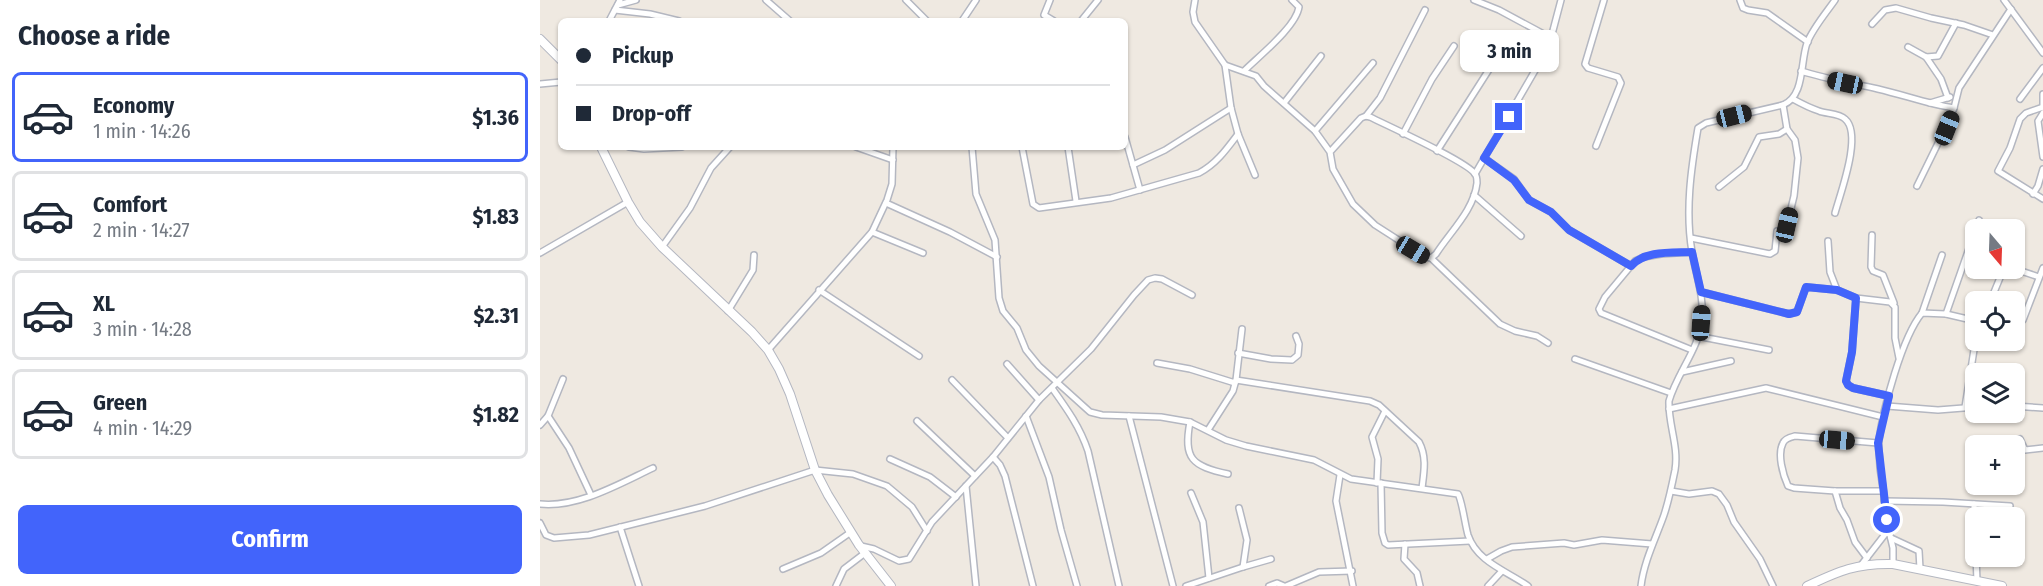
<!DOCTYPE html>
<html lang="en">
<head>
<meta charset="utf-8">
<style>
	body { margin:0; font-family:"Fira Sans Condensed",sans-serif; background:#f6f6f7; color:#1f2937; height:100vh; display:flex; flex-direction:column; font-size:22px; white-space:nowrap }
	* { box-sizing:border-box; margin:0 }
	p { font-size:20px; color:#747a83 }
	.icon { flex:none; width:33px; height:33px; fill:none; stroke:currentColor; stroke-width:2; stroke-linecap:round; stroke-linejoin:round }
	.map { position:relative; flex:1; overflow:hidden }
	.side { display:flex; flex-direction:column; background:#fff; width:540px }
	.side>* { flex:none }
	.top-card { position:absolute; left:18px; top:18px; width:570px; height:132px; border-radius:9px; box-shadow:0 2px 4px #0004; display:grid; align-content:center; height:132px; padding:0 18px; background:#fff }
	.needle { width:39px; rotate:161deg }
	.controls { position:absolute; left:1425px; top:219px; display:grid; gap:12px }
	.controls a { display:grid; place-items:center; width:60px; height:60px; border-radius:9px; background:#fff; box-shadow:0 2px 4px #0004; font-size:30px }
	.end { position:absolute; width:27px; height:27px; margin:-14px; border:8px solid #4264fb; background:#fff; box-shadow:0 0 0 3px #fff }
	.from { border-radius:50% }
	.bubble { position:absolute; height:42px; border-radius:9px; background:#fff; box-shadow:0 2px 4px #0004; font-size:20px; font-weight:700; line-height:42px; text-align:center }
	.car { position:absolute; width:18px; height:36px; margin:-18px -9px; border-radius:8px; box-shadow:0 0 4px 2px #0007; background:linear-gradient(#222 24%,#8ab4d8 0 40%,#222 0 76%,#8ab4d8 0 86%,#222 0) }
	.top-card b { display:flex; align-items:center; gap:21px; height:57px; font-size:22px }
	.top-card b+b { border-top:2px solid #e0e1e3 }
	.top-card i { width:15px; height:15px; background:#1f2937 }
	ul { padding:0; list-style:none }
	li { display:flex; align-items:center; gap:18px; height:90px; margin:0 12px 9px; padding:0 6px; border:3px solid #e0e1e3; border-radius:9px }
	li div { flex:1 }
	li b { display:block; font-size:22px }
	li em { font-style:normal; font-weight:700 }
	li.current { border-color:#4264fb }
	li>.icon { width:54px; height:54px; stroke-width:1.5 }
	h2 { padding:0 18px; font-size:27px; line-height:72px }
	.primary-button { display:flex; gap:12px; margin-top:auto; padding:12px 18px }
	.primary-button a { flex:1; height:69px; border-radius:9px; background:#4264fb; color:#fff; font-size:24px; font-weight:700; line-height:69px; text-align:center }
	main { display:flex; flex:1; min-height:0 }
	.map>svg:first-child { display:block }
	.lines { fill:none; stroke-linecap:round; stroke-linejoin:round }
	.street-casing { stroke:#b4b7c1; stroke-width:8 }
	.secondary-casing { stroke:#b4b7c1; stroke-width:10 }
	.street { stroke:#fff; stroke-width:5 }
	.secondary { stroke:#fff; stroke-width:8 }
	.route { stroke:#4264fb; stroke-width:8 }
</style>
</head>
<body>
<main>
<section class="side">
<h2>Choose a ride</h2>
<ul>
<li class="current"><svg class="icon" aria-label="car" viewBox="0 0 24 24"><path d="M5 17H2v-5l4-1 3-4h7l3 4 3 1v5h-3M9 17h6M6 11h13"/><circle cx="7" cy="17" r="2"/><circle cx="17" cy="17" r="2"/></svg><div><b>Economy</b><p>1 min · 14:26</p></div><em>$1.36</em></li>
<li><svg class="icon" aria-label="car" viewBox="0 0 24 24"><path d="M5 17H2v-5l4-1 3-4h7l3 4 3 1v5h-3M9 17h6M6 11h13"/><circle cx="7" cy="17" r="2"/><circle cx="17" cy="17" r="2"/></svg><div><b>Comfort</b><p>2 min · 14:27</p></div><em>$1.83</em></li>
<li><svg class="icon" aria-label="car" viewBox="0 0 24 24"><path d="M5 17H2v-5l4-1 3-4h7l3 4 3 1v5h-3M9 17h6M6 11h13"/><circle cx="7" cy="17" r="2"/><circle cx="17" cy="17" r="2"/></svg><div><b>XL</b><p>3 min · 14:28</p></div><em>$2.31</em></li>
<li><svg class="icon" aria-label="car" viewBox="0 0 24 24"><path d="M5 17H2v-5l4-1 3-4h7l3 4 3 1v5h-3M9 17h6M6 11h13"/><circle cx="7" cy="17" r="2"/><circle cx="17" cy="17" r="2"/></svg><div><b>Green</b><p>4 min · 14:29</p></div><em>$1.82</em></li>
</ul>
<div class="primary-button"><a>Confirm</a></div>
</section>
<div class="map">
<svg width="1503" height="586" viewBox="0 0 1503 586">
	<rect width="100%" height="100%" fill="#efe9e1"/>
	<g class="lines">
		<defs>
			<g id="street">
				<polyline points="226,0 250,21"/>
				<polyline points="366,0 387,21"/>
				<polyline points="510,0 504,15 514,21"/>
				<path d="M655,0L653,12L655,22L685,65L716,76L724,86L775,131L790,152L793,169L813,204L835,225L885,257L891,258L896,254C910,232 934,210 937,183C937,181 937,176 935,174C928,162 848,126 830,117L826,116L821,118L790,152"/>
				<polyline points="934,0 959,10 1011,38"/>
				<polyline points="1200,0 1203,8 1208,10 1227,13 1268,42"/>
				<polyline points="1464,0 1503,53"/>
				<polyline points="78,5 96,0"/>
				<polyline points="75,10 110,14 139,21"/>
				<polyline points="69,21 80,0"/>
				<polyline points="422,21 436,0"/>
				<polyline points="541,21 558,0"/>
				<polyline points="1332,24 1345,10 1356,8 1391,18 1424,25 1453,35"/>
				<polyline points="1368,47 1386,57 1398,56 1416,23"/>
				<polyline points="1386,57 1401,79 1408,98"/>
				<polyline points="685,65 691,108 698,134 715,175"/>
				<path d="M704,71C719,56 756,27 759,7L752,0"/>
				<path d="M1261,71C1286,79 1312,83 1338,89C1364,95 1388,104 1414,108"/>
				<polyline points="0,84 21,82"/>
				<path d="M1253,99C1262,104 1270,108 1279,111C1286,114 1299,113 1305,119C1323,134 1300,194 1295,213"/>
				<polyline points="1480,99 1503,68"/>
				<polyline points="744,103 781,56"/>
				<polyline points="1390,103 1410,97"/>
				<polyline points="1243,105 1247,129 1255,140 1258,158 1254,196 1247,225"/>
				<polyline points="1503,107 1486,113 1480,119 1470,148 1458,171 1503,199"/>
				<polyline points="1503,107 1503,94"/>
				<polyline points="1503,113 1498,121 1503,157"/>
				<polyline points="826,116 840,98 885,10"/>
				<polyline points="775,131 833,63"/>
				<polyline points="863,134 892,79 914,46"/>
				<polyline points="585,137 600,190"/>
				<polyline points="1056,146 1081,83 1078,77 1048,68 1045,64 1064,0"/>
				<polyline points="89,147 104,149 142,147"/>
				<polyline points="316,147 353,160"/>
				<path d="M432,147L436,194L455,240L459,298L463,311L477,328L486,350L499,366L550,412L562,415L621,417L650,422L686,440L706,446L774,460L811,479L918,494C922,500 925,525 928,535C937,562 967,571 988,586"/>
				<path d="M482,147L493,204L499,208L571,198L659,173C676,164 686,150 698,134"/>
				<polyline points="528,147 536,201"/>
				<polyline points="897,151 950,68"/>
				<polyline points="944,158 974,179 989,200 1011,212 1029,230 1091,266"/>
				<polyline points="593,165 625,150 691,108"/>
				<polyline points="935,174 997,67 1011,38 1021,0"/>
				<polyline points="1377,186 1406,127 1414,108 1419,88 1471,9"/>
				<polyline points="1179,187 1204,167 1219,137 1239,134 1247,129"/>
				<polyline points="1493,194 1498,186 1503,169"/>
				<polyline points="934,195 981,236"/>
				<polyline points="346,203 410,232 457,257"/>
				<polyline points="332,232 383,253"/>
				<polyline points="1332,235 1331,267 1333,271 1343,275 1354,303"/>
				<polyline points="1151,238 1230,254 1235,251 1237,231"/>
				<polyline points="1288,241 1290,272 1297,290"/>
				<polyline points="122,247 150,208 171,168 190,147"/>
				<polyline points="0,253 88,202"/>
				<polyline points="891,258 960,324 975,331 997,336 1008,343"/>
				<polyline points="1472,268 1499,277"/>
				<polyline points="279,290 379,356"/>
				<polyline points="1161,292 1249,314 1257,312 1266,287 1297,290 1316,298 1350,302 1355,307 1355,338 1359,358"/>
				<polyline points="1316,298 1312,352 1306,381 1308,385 1313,388 1349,396"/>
				<polyline points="1450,302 1464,268"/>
				<polyline points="188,311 213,270 214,255"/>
				<polyline points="1382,313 1402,255"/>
				<polyline points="1406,314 1439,220"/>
				<polyline points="1474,328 1483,320 1503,268"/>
				<polyline points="1157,336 1229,350"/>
				<polyline points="228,350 332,232 347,200 352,184 353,147"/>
				<polyline points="1152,350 1061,313 1059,309 1065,297 1095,261 1104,257 1121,254 1152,252"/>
				<polyline points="698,353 731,359 752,360 758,355 759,344 756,336"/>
				<polyline points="1035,359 1131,393"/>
				<polyline points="617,363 650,369 695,383"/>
				<polyline points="467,364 499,400"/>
				<polyline points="1142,372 1191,361"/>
				<polyline points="23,379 8,416 29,448 51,495"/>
				<polyline points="412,380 468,438"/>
				<path d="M696,380L830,401L839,405L879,442C887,457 884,472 882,488"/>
				<path d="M512,388C527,409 540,427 548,451L579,586"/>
				<polyline points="1347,406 1398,410 1436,407"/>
				<polyline points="1474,406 1503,408"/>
				<polyline points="1425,407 1436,337"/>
				<polyline points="1129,409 1226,388 1343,417"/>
				<polyline points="486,416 509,477 521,530 537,586"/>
				<polyline points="589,416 633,586"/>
				<polyline points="377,421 435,476"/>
				<path d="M650,422C643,459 652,466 688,474"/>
				<polyline points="0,425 8,416"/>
				<polyline points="668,430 693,391 696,380 702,329"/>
				<polyline points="1480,439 1485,450 1503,448"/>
				<path d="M1338,443L1255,436C1251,437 1245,438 1243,443C1237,454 1243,475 1248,486L1254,488L1295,491H1342"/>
				<polyline points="453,457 460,465 465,476 493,586"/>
				<polyline points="350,459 390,477 416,497"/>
				<polyline points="800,475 796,501 813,586"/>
				<polyline points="837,483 838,459 832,437 845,411"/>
				<polyline points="841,483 842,533 845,543 848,545 930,541"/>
				<polyline points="426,486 436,586"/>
				<polyline points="1131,491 1149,494 1172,491 1179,494 1187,505 1194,522 1220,559 1233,586"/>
				<polyline points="1295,491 1300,508 1307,520 1315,542 1327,558"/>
				<polyline points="651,493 663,522 669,578"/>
				<polyline points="1344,501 1403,502 1470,506"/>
				<path d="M0,504C38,508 79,484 113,468"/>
				<polyline points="1434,504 1437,581"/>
				<polyline points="699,508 707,540 703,567"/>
				<polyline points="0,523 6,535 14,538 49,535 165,506 275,470 313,474 347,486 372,507 387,531"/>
				<polyline points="80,527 99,586"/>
				<polyline points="1348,527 1353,548 1353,564"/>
				<polyline points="1351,538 1379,551 1380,569"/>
				<polyline points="865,544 864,559 877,573 880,586"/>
				<polyline points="321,546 334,549 359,561 369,559 392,522 453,457 499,400 551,349 594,295 608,280 615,278 622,279 652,295"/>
				<polyline points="947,559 961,551 972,547 1024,543 1034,545 1062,540 1112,544"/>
				<path d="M1322,564L1346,533C1349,523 1342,482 1340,468C1340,459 1338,449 1339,440C1343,409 1362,337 1382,313L1406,314L1436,321"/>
				<polyline points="243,569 281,553 311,532"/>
				<polyline points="296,586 304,569 325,553"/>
				<polyline points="646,586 703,567 731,559"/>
				<polyline points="729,586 737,583 744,586"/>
				<polyline points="746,586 779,572 812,571"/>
				<polyline points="948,586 962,571"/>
				<path d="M1101,586C1104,561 1116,538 1124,515C1129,500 1132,485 1135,470C1139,446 1128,424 1129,401C1137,373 1159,349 1162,320C1164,296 1156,275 1152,252C1145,211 1151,169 1158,128L1166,123L1243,105C1265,96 1260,63 1267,43C1273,28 1286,13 1295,0"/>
			</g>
			<g id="secondary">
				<polyline points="0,39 21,60"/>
				<polyline points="61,147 88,202 100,222 122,247 212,332 228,350 239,369 250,394 275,470 288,495 319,545 351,586"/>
				<path d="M1267,586C1299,571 1317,563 1353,564L1462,586"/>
			</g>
		</defs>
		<!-- street casing -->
		<use href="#street" class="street-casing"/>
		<!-- secondary casing -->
		<use href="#secondary" class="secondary-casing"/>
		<!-- street -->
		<use href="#street" class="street"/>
		<!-- secondary -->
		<use href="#secondary" class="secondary"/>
	</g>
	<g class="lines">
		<!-- route -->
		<path class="route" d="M969,117L944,158L974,180L989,200L1011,212L1029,230L1091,266C1105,250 1133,253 1152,252L1161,292L1249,314L1257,312L1266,287L1297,290L1316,298L1312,352L1306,381L1308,385L1313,388L1349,396L1338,443L1347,520"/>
	</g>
</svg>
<div class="controls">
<a><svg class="needle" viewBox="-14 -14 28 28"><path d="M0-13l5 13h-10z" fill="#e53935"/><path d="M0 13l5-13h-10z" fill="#747a83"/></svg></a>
<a><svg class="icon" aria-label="locate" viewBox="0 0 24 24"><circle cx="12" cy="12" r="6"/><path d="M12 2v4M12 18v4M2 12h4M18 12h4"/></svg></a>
<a><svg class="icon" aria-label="layers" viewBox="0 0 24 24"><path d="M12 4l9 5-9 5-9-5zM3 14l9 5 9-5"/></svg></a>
<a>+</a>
<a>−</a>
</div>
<i class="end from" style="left:1347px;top:520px"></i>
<i class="end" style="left:969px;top:117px"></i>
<div class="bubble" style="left:920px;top:30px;width:99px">3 min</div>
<i class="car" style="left:1305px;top:83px;rotate:282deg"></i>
<i class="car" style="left:1194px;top:116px;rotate:76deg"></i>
<i class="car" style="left:1407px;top:128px;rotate:22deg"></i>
<i class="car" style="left:1247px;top:225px;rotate:13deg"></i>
<i class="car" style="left:873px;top:250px;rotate:121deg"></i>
<i class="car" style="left:1161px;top:323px;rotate:4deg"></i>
<i class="car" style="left:1297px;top:440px;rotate:95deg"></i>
<div class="top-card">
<b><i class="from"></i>Pickup</b>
<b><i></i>Drop-off</b>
</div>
</div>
</main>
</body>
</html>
